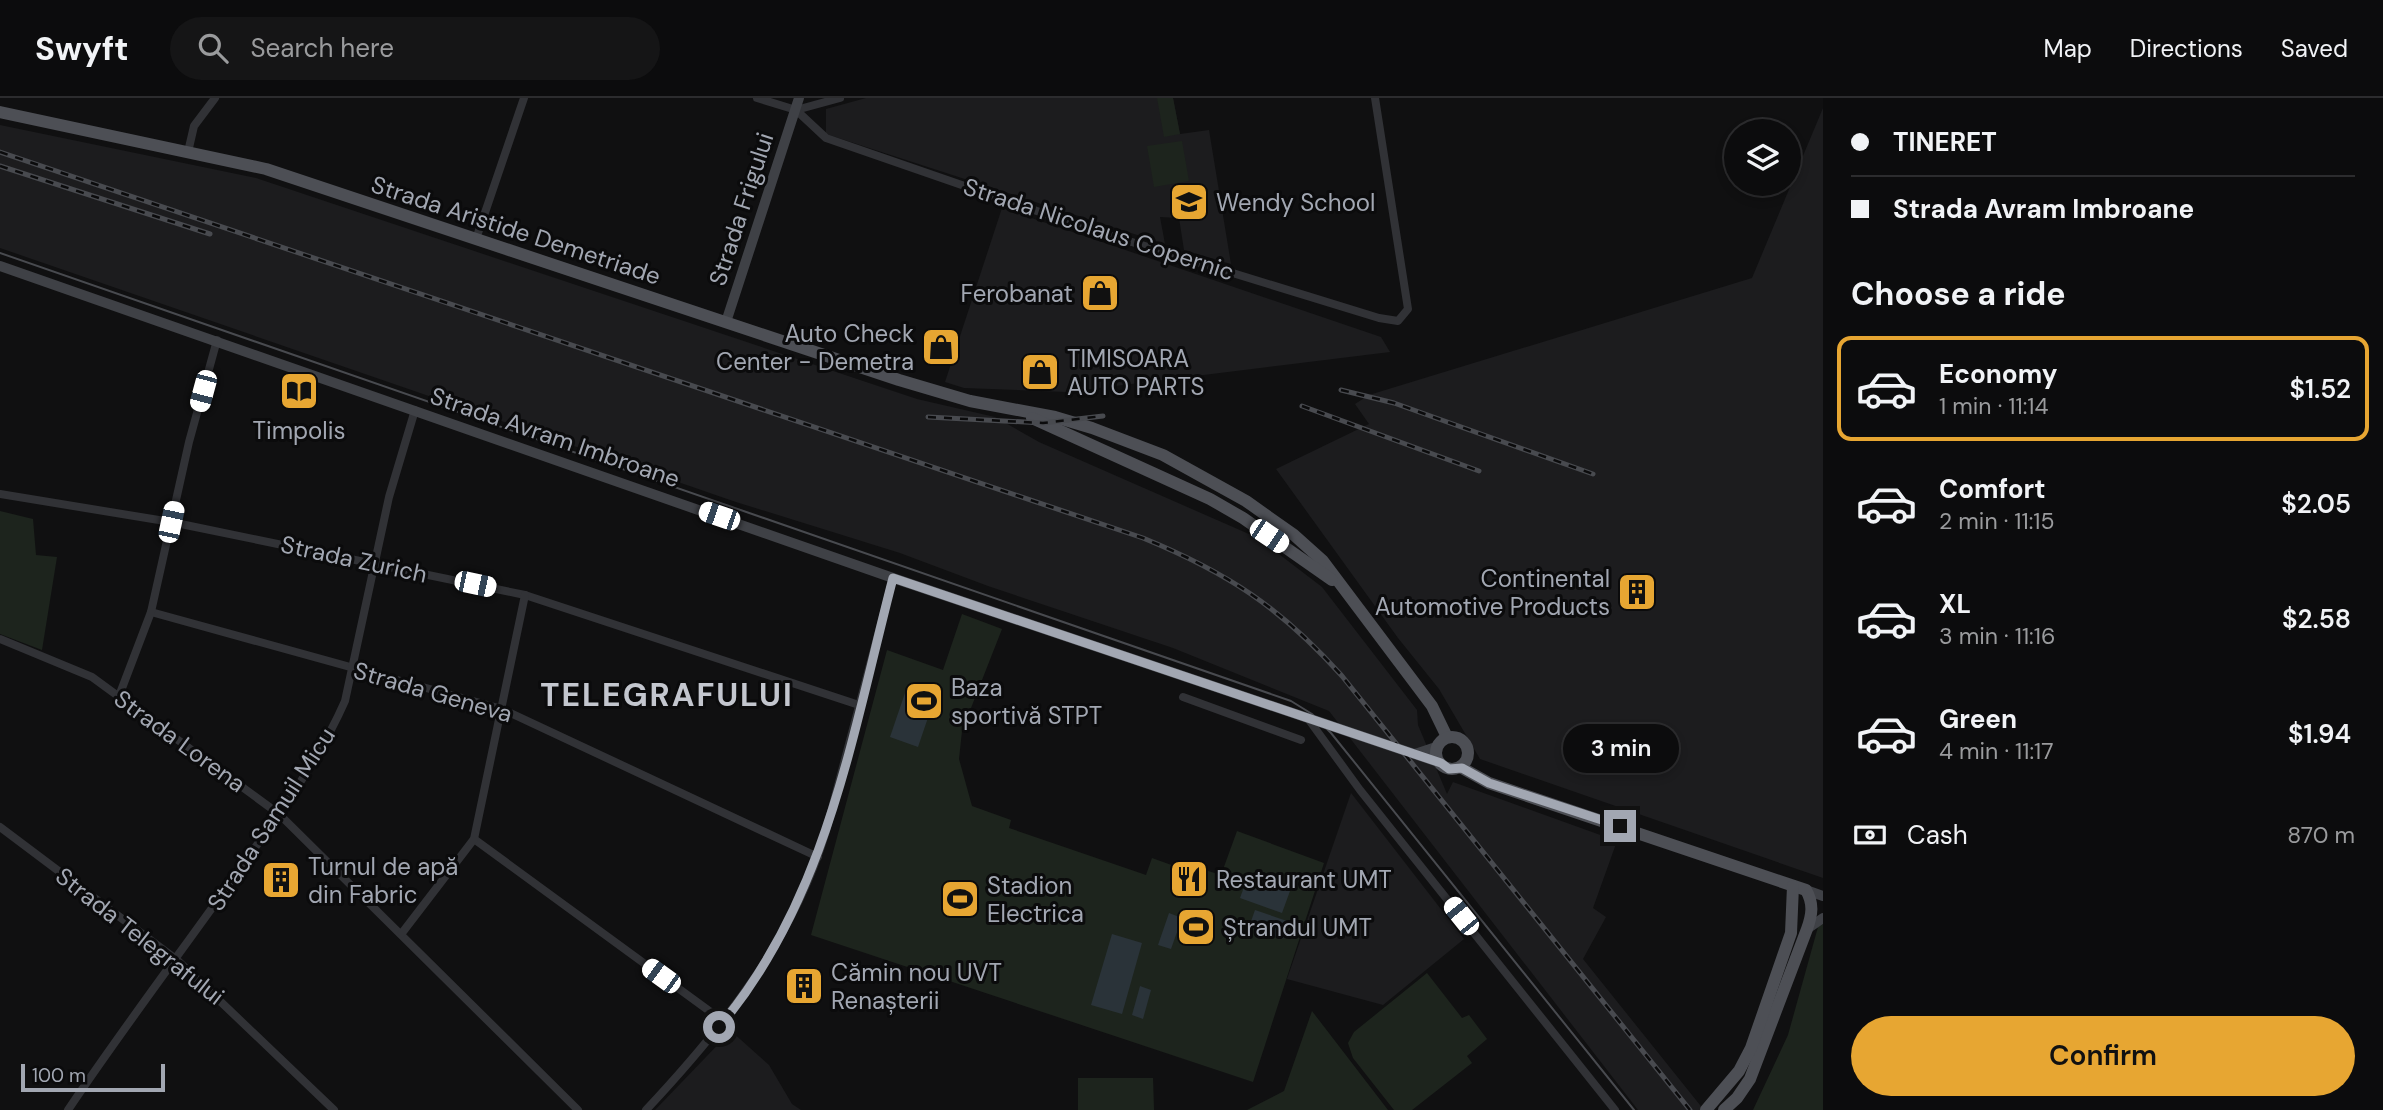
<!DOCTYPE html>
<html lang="en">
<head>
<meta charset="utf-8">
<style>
	body { margin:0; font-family:"DM Sans",sans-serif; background:#151516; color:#f1f3f6; height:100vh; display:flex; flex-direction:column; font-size:26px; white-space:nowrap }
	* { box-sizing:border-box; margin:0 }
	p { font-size:23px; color:#9a9b9d }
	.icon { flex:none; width:38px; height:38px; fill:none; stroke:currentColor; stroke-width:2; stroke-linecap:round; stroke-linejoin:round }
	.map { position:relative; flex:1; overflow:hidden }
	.drawer { display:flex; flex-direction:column; background:#0c0c0d; width:560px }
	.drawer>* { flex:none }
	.top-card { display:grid; align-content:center; height:154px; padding:0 28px; background:#0c0c0d }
	.fabs { position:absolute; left:1724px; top:21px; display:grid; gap:14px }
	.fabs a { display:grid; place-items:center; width:77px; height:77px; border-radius:50%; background:#0c0c0d; box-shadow:0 4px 10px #0003,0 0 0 2px #2c2c2e; font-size:35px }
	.scale { position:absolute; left:21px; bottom:18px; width:144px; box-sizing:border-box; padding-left:7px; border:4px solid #a2a7b2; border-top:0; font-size:19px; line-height:24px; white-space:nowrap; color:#a2a7b2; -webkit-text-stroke:5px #0b0b0c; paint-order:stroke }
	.end { position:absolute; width:32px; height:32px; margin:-16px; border:9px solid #a2a7b2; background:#111; box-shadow:0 0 0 4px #111 }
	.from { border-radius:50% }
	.bubble { position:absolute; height:49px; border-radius:24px; background:#0c0c0d; box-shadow:0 4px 10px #0003,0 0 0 2px #2c2c2e; font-size:23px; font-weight:600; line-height:49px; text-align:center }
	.car { position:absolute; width:21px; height:42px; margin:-21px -10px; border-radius:9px; box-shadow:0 0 5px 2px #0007; background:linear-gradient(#fff 24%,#345 0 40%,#fff 0 76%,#345 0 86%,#fff 0) }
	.top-card b { display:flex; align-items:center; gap:24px; height:66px; font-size:26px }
	.top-card b+b { border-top:2px solid #2c2c2e }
	.top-card i { width:18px; height:18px; background:#f1f3f6 }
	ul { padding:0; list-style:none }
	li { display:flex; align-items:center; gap:21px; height:105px; margin:0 14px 10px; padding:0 14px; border:4px solid transparent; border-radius:14px }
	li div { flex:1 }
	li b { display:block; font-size:26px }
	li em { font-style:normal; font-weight:600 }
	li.current { border-color:#e7a632 }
	li>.icon { width:63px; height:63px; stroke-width:1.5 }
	h2 { padding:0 28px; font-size:32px; line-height:84px }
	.pay { display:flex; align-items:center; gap:18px; height:77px; padding:0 28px; font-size:26px }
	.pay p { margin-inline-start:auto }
	.cta { display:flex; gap:14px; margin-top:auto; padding:14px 28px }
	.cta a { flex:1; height:80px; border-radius:42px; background:#e7a632; color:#111; font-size:28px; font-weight:600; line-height:80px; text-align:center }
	header { display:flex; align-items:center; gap:42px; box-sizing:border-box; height:98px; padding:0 35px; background:#0c0c0d; border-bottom:2px solid #2c2c2e }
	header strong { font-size:33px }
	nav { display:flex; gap:38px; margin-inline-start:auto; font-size:24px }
	.search { width:490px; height:63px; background:#151516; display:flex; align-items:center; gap:18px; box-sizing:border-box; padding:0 24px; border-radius:38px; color:#9a9b9d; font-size:26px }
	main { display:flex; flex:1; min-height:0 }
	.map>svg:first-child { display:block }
	.built { fill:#1c1c1e }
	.green { fill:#1d241d }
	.water { fill:#2a3339 }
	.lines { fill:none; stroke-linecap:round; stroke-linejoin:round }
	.street { stroke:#313236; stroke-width:8 }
	.secondary { stroke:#3f4146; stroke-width:10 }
	.primary { stroke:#4d4f55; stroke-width:12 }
	.tram { stroke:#484a4f; stroke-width:2 }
	.rail-casing { stroke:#484a4f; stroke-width:5 }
	.rail { stroke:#0b0b0c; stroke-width:2.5; stroke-dasharray:8; stroke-linecap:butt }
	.route { stroke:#a2a7b2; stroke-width:9 }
	.labels { text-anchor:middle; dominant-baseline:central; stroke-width:6; stroke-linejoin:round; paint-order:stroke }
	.poi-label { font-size:24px; fill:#a2a7b2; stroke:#0b0b0c; text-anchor:start }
	.street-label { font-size:24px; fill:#a2a7b2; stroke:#0b0b0c }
	.district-label { font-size:32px; font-weight:bold; letter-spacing:2px; fill:#c3c6ce; stroke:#0b0b0c }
</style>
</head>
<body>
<header>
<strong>Swyft</strong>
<div class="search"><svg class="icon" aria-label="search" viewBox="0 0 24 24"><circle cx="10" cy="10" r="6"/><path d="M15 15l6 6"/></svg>Search here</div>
<nav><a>Map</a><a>Directions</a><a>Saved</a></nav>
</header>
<main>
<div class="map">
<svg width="1823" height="1012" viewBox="0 0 1823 1012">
	<rect width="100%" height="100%" fill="#101011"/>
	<!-- built -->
	<g class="built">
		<polygon points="866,0 1173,0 1180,36 1209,32 1231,166 1184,152 1179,120 1160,119 1165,146 826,36 826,11"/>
		<polygon points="1823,10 1823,780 1480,661 1439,591 1398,540 1276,371 1369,326 1355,306 1369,297 1752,180"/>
		<polygon points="0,27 256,80 917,301 995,319 1039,344 1258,440 1322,489 1417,612 1418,627 1447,696 1453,684 1617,743 1593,810 1606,819 1583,861 1704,1012 1638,1012 1329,613 1173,550 988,488 900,455 736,404 0,150"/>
		<polygon points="1002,110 1381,239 1390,254 1067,294 964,290 945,284"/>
		<polygon points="1351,695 1464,841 1383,907 1287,881"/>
		<polygon points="731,933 769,967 792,1006 801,1012 655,1012"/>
	</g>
	<!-- green -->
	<g class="green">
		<polygon points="1157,0 1173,0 1180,36 1164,39"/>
		<polygon points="1182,43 1189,83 1154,89 1147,48"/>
		<polygon points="0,413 33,421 36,457 57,459 42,552 0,536"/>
		<polygon points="962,516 1002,531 962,633 959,661 972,708 1011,722 1009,730 1146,777 1152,760 1202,778 1205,772 1221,777 1237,733 1324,765 1253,984 811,837 887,552 943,572"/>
		<polygon points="1823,826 1823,1012 1753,1012 1788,937 1818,829"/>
		<polygon points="1427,875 1462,920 1469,917 1487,941 1467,958 1472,965 1412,1012 1394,1012 1353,960 1348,945 1354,934"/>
		<polygon points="1312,913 1388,1012 1247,1012 1284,993"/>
		<polygon points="1078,980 1153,980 1154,1012 1078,1012"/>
	</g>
	<!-- water -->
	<g class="water">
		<polygon points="906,592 934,602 918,649 890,639"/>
		<polygon points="1248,778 1290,793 1282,815 1240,800"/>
		<polygon points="1255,812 1290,824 1283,841 1249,829"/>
		<polygon points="1169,815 1182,820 1171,851 1158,847"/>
		<polygon points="1112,836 1142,845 1122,916 1091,907"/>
		<polygon points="1140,888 1151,892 1143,921 1132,917"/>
	</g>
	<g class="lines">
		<!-- street -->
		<g class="street">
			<polyline points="757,0 796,12 840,0"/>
			<polyline points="796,12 826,40 1083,129 1379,220 1398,223 1408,211 1375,0"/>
			<polyline points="188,54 194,28 215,0"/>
			<polyline points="476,141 524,0"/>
			<polyline points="0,396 171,424 525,497 859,607"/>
			<polyline points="151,514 502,611 818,759"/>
			<polyline points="0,541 92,579 279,716 578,1012"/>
			<polyline points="119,598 151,514 189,344 217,242"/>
			<polyline points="1183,599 1301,642"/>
			<polyline points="1309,622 1360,692 1615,1012"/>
			<polyline points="0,729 177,862 334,1012"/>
			<polyline points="474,741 723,923"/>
			<polyline points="402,835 474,741 525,497"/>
			<path d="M68,1012C125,927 188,845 247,761C283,710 320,660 345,603L389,399L415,312"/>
			<path d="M646,1012C723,930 793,842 826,733L893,480"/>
		</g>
		<!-- secondary -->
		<g class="secondary">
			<polyline points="0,168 893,480 1441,665"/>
			<polyline points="726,224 799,0"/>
			<polyline points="1415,656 1436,649"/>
			<polyline points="1806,792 1823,798"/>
			<polyline points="1807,831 1823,820"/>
		</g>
		<!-- primary -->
		<g class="primary">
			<polyline points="0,14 266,71 899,282 970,303 1055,319 1092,330 1163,357 1246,403 1294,437 1323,463 1432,608 1447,639"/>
			<polyline points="1032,320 1210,401 1243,420 1332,482"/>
			<circle cx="1452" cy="655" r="16"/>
			<path d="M1462,670L1489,685L1806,792C1814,806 1812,817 1807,831L1750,981L1737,1000L1724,1012"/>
			<polyline points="1706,1012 1739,973 1751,950 1791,835 1793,788"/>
		</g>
		<!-- tram -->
		<polyline class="tram" points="0,155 1291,603 1312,616 1331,635 1634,1012"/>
		<defs>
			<g id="rail">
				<path d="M0,54L1143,440C1228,475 1280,509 1342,578L1690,1012"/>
				<polyline points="0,68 210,136"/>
				<polyline points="1341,292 1394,305 1593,376"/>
				<polyline points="1302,308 1479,373"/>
				<polyline points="928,319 1043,325 1103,318"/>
			</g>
		</defs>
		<!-- rail casing -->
		<use href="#rail" class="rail-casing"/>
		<!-- rail -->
		<use href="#rail" class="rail"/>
	</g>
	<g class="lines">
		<!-- route -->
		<path class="route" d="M719,929C827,801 852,637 893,480L1441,665L1449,671L1462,670L1489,685L1620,728"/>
	</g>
	<!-- icons -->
	<defs>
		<symbol id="school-square" viewBox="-11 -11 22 22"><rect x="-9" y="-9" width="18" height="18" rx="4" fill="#e7a632" stroke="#0b0b0c"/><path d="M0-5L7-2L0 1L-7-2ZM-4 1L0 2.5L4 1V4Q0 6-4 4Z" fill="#111"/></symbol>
		<symbol id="shop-square" viewBox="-11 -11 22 22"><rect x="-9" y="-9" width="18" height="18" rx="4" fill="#e7a632" stroke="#0b0b0c"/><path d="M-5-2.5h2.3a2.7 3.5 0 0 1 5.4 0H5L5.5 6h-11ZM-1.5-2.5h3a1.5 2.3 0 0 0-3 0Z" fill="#111"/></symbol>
		<symbol id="library-square" viewBox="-11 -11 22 22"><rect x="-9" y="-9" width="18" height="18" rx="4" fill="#e7a632" stroke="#0b0b0c"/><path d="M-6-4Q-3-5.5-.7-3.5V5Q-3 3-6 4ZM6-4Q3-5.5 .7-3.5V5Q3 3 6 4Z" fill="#111"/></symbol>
		<symbol id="building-square" viewBox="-11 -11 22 22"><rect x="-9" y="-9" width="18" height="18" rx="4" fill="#e7a632" stroke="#0b0b0c"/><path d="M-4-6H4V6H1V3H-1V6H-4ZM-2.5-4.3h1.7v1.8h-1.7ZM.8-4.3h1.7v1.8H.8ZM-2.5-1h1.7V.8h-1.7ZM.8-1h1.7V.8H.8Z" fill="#111"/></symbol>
		<symbol id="stadium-square" viewBox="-11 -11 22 22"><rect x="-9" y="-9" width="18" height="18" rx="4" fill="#e7a632" stroke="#0b0b0c"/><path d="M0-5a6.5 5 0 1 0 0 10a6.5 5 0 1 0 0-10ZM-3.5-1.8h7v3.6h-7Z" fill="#111"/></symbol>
		<symbol id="restaurant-square" viewBox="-11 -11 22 22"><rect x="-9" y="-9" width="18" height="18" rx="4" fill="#e7a632" stroke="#0b0b0c"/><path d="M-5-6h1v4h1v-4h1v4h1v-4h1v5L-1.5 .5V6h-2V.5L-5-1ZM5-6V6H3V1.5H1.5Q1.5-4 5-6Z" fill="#111"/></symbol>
	</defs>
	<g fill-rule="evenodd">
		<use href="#school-square" x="1167" y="82" width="44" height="44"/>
		<use href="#shop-square" x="1078" y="173" width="44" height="44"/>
		<use href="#shop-square" x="919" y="227" width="44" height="44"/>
		<use href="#shop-square" x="1018" y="252" width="44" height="44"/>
		<use href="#library-square" x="277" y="271" width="44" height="44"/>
		<use href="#building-square" x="1615" y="472" width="44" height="44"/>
		<use href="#stadium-square" x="902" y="581" width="44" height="44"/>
		<use href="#restaurant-square" x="1167" y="759" width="44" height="44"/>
		<use href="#building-square" x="259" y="760" width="44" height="44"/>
		<use href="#stadium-square" x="938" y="779" width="44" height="44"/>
		<use href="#stadium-square" x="1174" y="807" width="44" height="44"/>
		<use href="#building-square" x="782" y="866" width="44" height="44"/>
	</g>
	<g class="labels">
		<!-- poi labels -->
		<g class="poi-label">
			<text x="1216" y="104">Wendy School</text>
			<text x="1073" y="195" text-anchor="end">Ferobanat</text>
			<text x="914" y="235" text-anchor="end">Auto Check<tspan x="914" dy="28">Center - Demetra</tspan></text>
			<text x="1067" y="260">TIMISOARA<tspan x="1067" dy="28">AUTO PARTS</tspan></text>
			<text x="299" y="332" text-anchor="middle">Timpolis</text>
			<text x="1610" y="480" text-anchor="end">Continental<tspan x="1610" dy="28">Automotive Products</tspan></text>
			<text x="951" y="589">Baza<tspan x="951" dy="28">sportivă STPT</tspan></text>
			<text x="308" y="768">Turnul de apă<tspan x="308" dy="28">din Fabric</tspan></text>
			<text x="1216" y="781">Restaurant UMT</text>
			<text x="987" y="787">Stadion<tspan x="987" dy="28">Electrica</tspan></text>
			<text x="1223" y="829">Ștrandul UMT</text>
			<text x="831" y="874">Cămin nou UVT<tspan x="831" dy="28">Renașterii</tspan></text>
		</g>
		<!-- street labels -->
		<g class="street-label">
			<text transform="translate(741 111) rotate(-72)">Strada Frigului</text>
			<text transform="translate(1099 131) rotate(18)">Strada Nicolaus Copernic</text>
			<text transform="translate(516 132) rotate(18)">Strada Aristide Demetriade</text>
			<text transform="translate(555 339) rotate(19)">Strada Avram Imbroane</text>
			<text transform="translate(354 461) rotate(12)">Strada Zurich</text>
			<text transform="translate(433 594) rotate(16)">Strada Geneva</text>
			<text transform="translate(180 643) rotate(36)">Strada Lorena</text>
			<text transform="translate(271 721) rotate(-57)">Strada Samuil Micu</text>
			<text transform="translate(140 838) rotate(38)">Strada Telegrafului</text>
		</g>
		<!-- district labels -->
		<g class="district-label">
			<text x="667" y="597">TELEGRAFULUI</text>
		</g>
	</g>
</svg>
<div class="fabs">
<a><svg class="icon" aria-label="layers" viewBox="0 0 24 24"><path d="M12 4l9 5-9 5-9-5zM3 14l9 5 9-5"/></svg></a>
</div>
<div class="scale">100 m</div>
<i class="end from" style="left:719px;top:929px"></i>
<i class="end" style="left:1620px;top:728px"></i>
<div class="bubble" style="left:1563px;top:626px;width:116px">3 min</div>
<i class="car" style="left:203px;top:293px;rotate:195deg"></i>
<i class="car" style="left:719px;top:418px;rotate:289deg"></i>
<i class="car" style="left:171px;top:424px;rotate:12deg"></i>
<i class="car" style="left:1269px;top:438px;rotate:124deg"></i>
<i class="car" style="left:475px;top:486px;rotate:102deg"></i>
<i class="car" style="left:1461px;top:818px;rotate:321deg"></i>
<i class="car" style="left:661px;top:878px;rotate:306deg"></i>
</div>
<section class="drawer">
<div class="top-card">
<b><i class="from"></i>TINERET</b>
<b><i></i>Strada Avram Imbroane</b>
</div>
<h2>Choose a ride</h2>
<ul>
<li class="current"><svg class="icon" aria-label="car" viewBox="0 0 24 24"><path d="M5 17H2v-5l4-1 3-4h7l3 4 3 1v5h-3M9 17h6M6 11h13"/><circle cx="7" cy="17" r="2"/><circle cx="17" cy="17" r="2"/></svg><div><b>Economy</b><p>1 min · 11:14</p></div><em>$1.52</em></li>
<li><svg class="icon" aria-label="car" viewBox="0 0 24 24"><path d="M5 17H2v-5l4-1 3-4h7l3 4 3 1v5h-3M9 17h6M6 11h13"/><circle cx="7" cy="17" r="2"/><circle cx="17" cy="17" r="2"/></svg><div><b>Comfort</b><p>2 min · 11:15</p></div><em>$2.05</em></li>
<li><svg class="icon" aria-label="car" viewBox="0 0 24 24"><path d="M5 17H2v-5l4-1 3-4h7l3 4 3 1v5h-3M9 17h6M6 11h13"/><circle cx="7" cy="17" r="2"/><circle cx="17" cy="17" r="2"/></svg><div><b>XL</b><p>3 min · 11:16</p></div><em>$2.58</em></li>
<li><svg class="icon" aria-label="car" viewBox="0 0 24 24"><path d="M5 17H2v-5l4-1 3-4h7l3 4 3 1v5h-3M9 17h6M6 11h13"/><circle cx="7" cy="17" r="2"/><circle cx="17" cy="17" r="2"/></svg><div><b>Green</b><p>4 min · 11:17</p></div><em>$1.94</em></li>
</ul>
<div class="pay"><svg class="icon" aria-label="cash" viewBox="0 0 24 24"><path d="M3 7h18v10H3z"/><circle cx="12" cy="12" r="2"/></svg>Cash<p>870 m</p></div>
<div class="cta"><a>Confirm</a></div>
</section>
</main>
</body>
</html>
